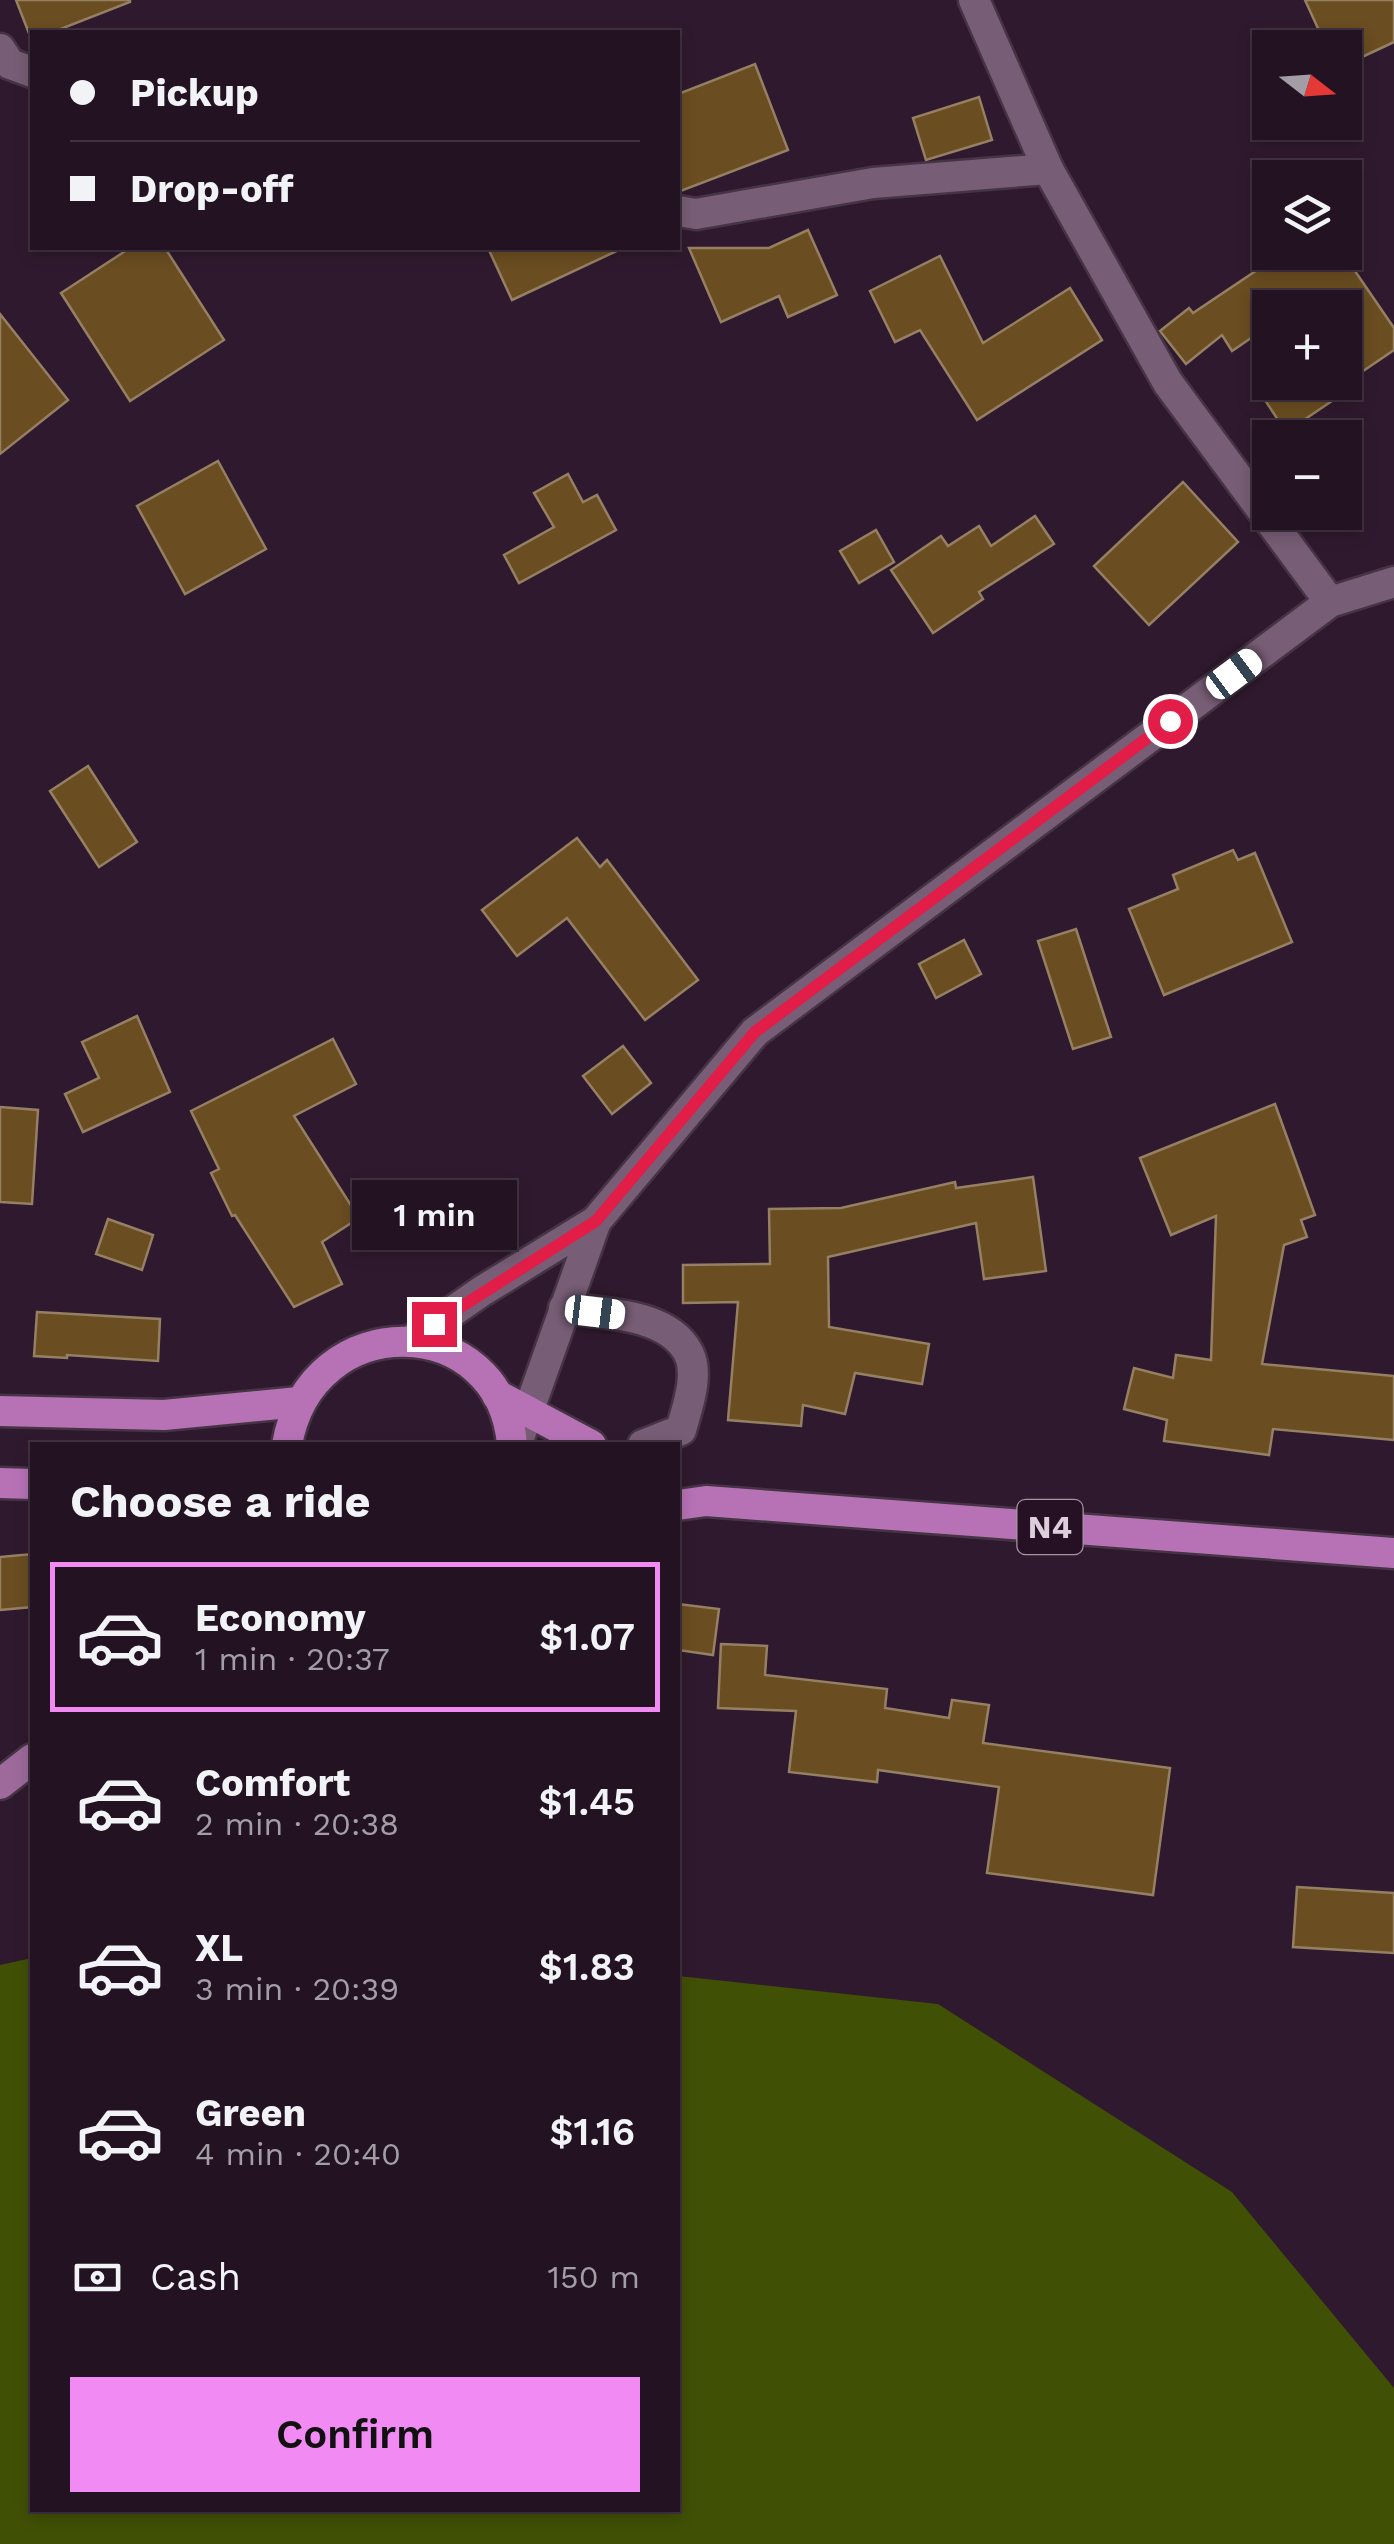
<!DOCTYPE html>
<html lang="en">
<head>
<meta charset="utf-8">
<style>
	body { margin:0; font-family:"Work Sans",sans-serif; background:#2f202f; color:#f1f3f6; height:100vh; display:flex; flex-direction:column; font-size:38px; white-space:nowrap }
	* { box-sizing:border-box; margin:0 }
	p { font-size:32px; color:#a39ea5 }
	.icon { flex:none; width:55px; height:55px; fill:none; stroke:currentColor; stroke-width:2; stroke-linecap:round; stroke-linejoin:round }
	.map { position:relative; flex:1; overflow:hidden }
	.details { position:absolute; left:30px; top:1442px; width:650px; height:1070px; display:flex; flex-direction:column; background:#231322; border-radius:0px; box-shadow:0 5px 15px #0003,0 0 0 2px #403240 }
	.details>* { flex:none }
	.top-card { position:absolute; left:30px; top:30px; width:650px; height:220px; border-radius:0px; box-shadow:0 5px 15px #0003,0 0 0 2px #403240; display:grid; align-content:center; height:220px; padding:0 40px; background:#231322 }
	.needle { width:65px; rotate:107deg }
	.buttons { position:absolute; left:1252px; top:30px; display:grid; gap:20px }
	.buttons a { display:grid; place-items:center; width:110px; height:110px; border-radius:0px; background:#231322; box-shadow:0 5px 15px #0003,0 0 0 2px #403240; font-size:50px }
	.end { position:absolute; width:45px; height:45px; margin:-22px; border:12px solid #e11d48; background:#fff; box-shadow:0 0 0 5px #fff }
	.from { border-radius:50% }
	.bubble { position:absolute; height:70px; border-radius:0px; background:#231322; box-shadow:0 5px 15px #0003,0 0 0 2px #403240; font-size:32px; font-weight:600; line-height:70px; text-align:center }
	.car { position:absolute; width:30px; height:60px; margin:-30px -15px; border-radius:12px; box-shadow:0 0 8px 2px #0007; background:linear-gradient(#fff 24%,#345 0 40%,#fff 0 76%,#345 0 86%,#fff 0) }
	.top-card b { display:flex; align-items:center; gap:35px; height:95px; font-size:38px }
	.top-card b+b { border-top:2px solid #403240 }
	.top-card i { width:25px; height:25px; background:#f1f3f6 }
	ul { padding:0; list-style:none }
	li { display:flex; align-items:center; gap:30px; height:150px; margin:0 20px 15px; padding:0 20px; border:5px solid transparent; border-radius:0px }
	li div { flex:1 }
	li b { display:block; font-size:38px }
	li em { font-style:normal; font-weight:600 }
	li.current { border-color:#f28af3 }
	li>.icon { width:90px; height:90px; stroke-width:1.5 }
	h2 { padding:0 40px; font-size:45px; line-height:120px }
	.pay { display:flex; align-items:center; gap:25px; height:110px; padding:0 40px; font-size:38px }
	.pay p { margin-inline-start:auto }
	.button { display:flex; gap:20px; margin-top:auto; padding:20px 40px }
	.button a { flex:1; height:115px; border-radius:0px; background:#f28af3; color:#111; font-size:40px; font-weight:600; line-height:115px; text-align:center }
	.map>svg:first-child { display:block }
	.forest { fill:#405005 }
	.building { fill:#6a4d21; stroke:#958063; stroke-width:2.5 }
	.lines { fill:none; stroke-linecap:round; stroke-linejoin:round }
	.minor-casing { stroke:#463445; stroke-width:35 }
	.major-casing { stroke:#463445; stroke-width:35 }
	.highway-casing { stroke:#463445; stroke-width:35 }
	.minor { stroke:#775d75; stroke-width:30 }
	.major { stroke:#9d6a9b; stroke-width:30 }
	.highway { stroke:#b672b5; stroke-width:30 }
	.route { stroke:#e11d48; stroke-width:12 }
	.labels { text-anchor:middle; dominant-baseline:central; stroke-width:9; stroke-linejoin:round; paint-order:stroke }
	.shield { fill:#251024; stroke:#a695a4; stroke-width:2.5 }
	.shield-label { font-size:32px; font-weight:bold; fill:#ddcedb }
</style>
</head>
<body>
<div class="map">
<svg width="1394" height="2544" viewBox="0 0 1394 2544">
	<rect width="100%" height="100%" fill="#2f192e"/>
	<!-- forest -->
	<polygon class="forest" points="32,1958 32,2510 678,2510 678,1976 938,2004 1232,2192 1394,2388 1394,2544 0,2544 0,1965"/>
	<!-- building -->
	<g class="building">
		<polygon points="16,0 130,0 130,2 53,32 32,32 32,41"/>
		<polygon points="1305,0 1394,0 1394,42 1345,65 1345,48 1327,48"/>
		<polygon points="755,64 788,150 678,192 678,94"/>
		<polygon points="979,97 992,140 926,160 913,118"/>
		<polygon points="808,230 837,295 788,317 779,296 721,322 689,248 769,248"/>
		<polygon points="130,248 165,248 224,340 130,401 61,293"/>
		<polygon points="488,248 623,248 512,300"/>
		<polygon points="1284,252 1342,252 1394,328 1394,350 1347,382 1360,382 1286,432 1253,382 1345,382 1345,308 1270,308 1270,325 1232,351 1222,335 1186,364 1160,331 1189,308 1193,313"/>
		<polygon points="940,256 983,343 1070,288 1102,340 977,420 920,330 895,342 870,291"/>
		<polygon points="0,314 68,400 0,454"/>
		<polygon points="218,461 266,549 185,594 137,506"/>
		<polygon points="568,474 583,502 597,495 616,530 519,583 504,555 554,527 534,493"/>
		<polygon points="1183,482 1238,542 1149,625 1094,566"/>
		<polygon points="1035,516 1054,544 979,592 983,599 933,633 891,570 941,536 948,546 979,526 991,546"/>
		<polygon points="876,530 894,562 859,583 840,551"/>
		<polygon points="88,766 137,842 99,867 50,791"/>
		<polygon points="577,838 600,867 607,860 698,980 645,1020 567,918 517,956 482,910"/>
		<polygon points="1233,850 1238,860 1255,853 1292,942 1164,995 1129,909 1178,889 1173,875"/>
		<polygon points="1076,929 1111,1037 1073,1049 1038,941"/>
		<polygon points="964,940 981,974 936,998 919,964"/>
		<polygon points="137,1016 170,1092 83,1132 65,1094 99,1078 82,1042"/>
		<polygon points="333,1039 356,1084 294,1116 359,1218 322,1242 342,1284 294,1307 235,1215 232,1216 211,1173 219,1169 191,1111"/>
		<polygon points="623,1046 651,1083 612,1114 583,1076"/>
		<polygon points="1275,1104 1315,1215 1301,1220 1307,1237 1284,1245 1262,1364 1394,1376 1394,1440 1273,1429 1269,1455 1164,1441 1167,1420 1124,1409 1134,1368 1173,1378 1176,1355 1211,1360 1216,1216 1171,1235 1140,1158"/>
		<polygon points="0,1107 38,1110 32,1204 0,1202"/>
		<polygon points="1033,1177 1046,1271 984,1279 976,1223 828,1257 829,1327 929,1344 922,1384 855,1373 845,1414 803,1405 801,1426 728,1420 738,1302 683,1303 683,1265 770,1264 769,1209 841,1208 955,1182 956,1188"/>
		<polygon points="108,1219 153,1235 142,1270 96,1254"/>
		<polygon points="37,1312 160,1319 158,1361 67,1355 67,1358 34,1356"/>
		<polygon points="32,1554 32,1607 0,1610 0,1557"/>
		<polygon points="678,1604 719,1609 713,1655 678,1650"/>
		<polygon points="721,1644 767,1646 765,1675 887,1689 885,1708 949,1718 952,1700 989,1705 983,1743 1170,1768 1153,1895 987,1873 999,1787 878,1770 877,1782 789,1772 796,1711 718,1708"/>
		<polygon points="1297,1887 1394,1893 1394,1953 1293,1947"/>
	</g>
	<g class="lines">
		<defs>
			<g id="minor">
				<polyline points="974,0 1048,169 1168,383 1330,602"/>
				<polyline points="0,49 10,64 32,72"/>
				<polyline points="678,211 696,214 873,183 1048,169"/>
				<path d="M564,1308C602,1313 667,1313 688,1352C700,1374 687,1408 681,1430L643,1445"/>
				<polyline points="410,1341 482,1291 596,1221 755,1032 1330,602 1394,582"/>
				<polyline points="520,1435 596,1221"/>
			</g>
			<polyline id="major" points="0,1784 32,1759"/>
			<g id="highway">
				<polyline points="497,1395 591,1445"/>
				<polyline points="0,1411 164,1415 299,1402"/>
				<path d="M287,1445C311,1304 502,1311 512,1445"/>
				<polyline points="0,1483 32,1484"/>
				<polyline points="678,1505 706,1501 1394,1553"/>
			</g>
		</defs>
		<!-- minor casing -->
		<use href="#minor" class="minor-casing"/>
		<!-- major casing -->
		<use href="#major" class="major-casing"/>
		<!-- highway casing -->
		<use href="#highway" class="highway-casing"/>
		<!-- minor -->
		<use href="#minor" class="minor"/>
		<!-- major -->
		<use href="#major" class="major"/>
		<!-- highway -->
		<use href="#highway" class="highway"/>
	</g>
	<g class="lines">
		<!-- route -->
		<polyline class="route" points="434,1324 596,1221 755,1032 1170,721"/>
	</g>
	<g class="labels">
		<!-- shield labels -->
		<rect class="shield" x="1017.5" y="1500" width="65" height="54" rx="8"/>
		<g class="shield-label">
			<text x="1050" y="1527">N4</text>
		</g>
	</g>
</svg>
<div class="buttons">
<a><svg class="needle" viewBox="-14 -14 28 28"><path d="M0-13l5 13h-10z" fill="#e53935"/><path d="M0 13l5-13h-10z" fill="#a39ea5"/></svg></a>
<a><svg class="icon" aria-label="layers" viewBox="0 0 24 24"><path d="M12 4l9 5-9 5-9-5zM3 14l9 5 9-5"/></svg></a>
<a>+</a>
<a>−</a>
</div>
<i class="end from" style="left:1170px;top:721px"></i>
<i class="end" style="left:434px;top:1324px"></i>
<div class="bubble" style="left:352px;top:1180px;width:165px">1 min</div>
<i class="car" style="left:1234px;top:674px;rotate:53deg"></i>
<i class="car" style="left:595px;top:1312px;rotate:97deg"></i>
<div class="top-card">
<b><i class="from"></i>Pickup</b>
<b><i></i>Drop-off</b>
</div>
<section class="details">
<h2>Choose a ride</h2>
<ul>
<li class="current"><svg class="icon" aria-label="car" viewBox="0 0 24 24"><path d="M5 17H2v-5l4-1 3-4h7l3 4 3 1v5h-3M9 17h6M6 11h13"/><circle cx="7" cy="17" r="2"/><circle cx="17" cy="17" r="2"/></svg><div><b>Economy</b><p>1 min · 20:37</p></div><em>$1.07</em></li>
<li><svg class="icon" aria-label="car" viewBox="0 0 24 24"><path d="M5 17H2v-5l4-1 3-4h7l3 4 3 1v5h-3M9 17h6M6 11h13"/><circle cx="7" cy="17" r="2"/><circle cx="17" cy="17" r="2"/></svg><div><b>Comfort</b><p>2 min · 20:38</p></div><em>$1.45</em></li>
<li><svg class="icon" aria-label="car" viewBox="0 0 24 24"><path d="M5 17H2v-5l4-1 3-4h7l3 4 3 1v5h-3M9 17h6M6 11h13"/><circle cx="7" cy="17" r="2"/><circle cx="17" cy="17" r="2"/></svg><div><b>XL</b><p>3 min · 20:39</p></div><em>$1.83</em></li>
<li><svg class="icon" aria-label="car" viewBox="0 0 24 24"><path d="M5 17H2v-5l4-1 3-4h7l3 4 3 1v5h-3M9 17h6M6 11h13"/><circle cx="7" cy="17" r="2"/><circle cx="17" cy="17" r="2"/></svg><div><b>Green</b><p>4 min · 20:40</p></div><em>$1.16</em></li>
</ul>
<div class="pay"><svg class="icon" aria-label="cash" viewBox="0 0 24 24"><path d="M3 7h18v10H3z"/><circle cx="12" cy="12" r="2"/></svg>Cash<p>150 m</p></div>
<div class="button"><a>Confirm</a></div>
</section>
</div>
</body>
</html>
